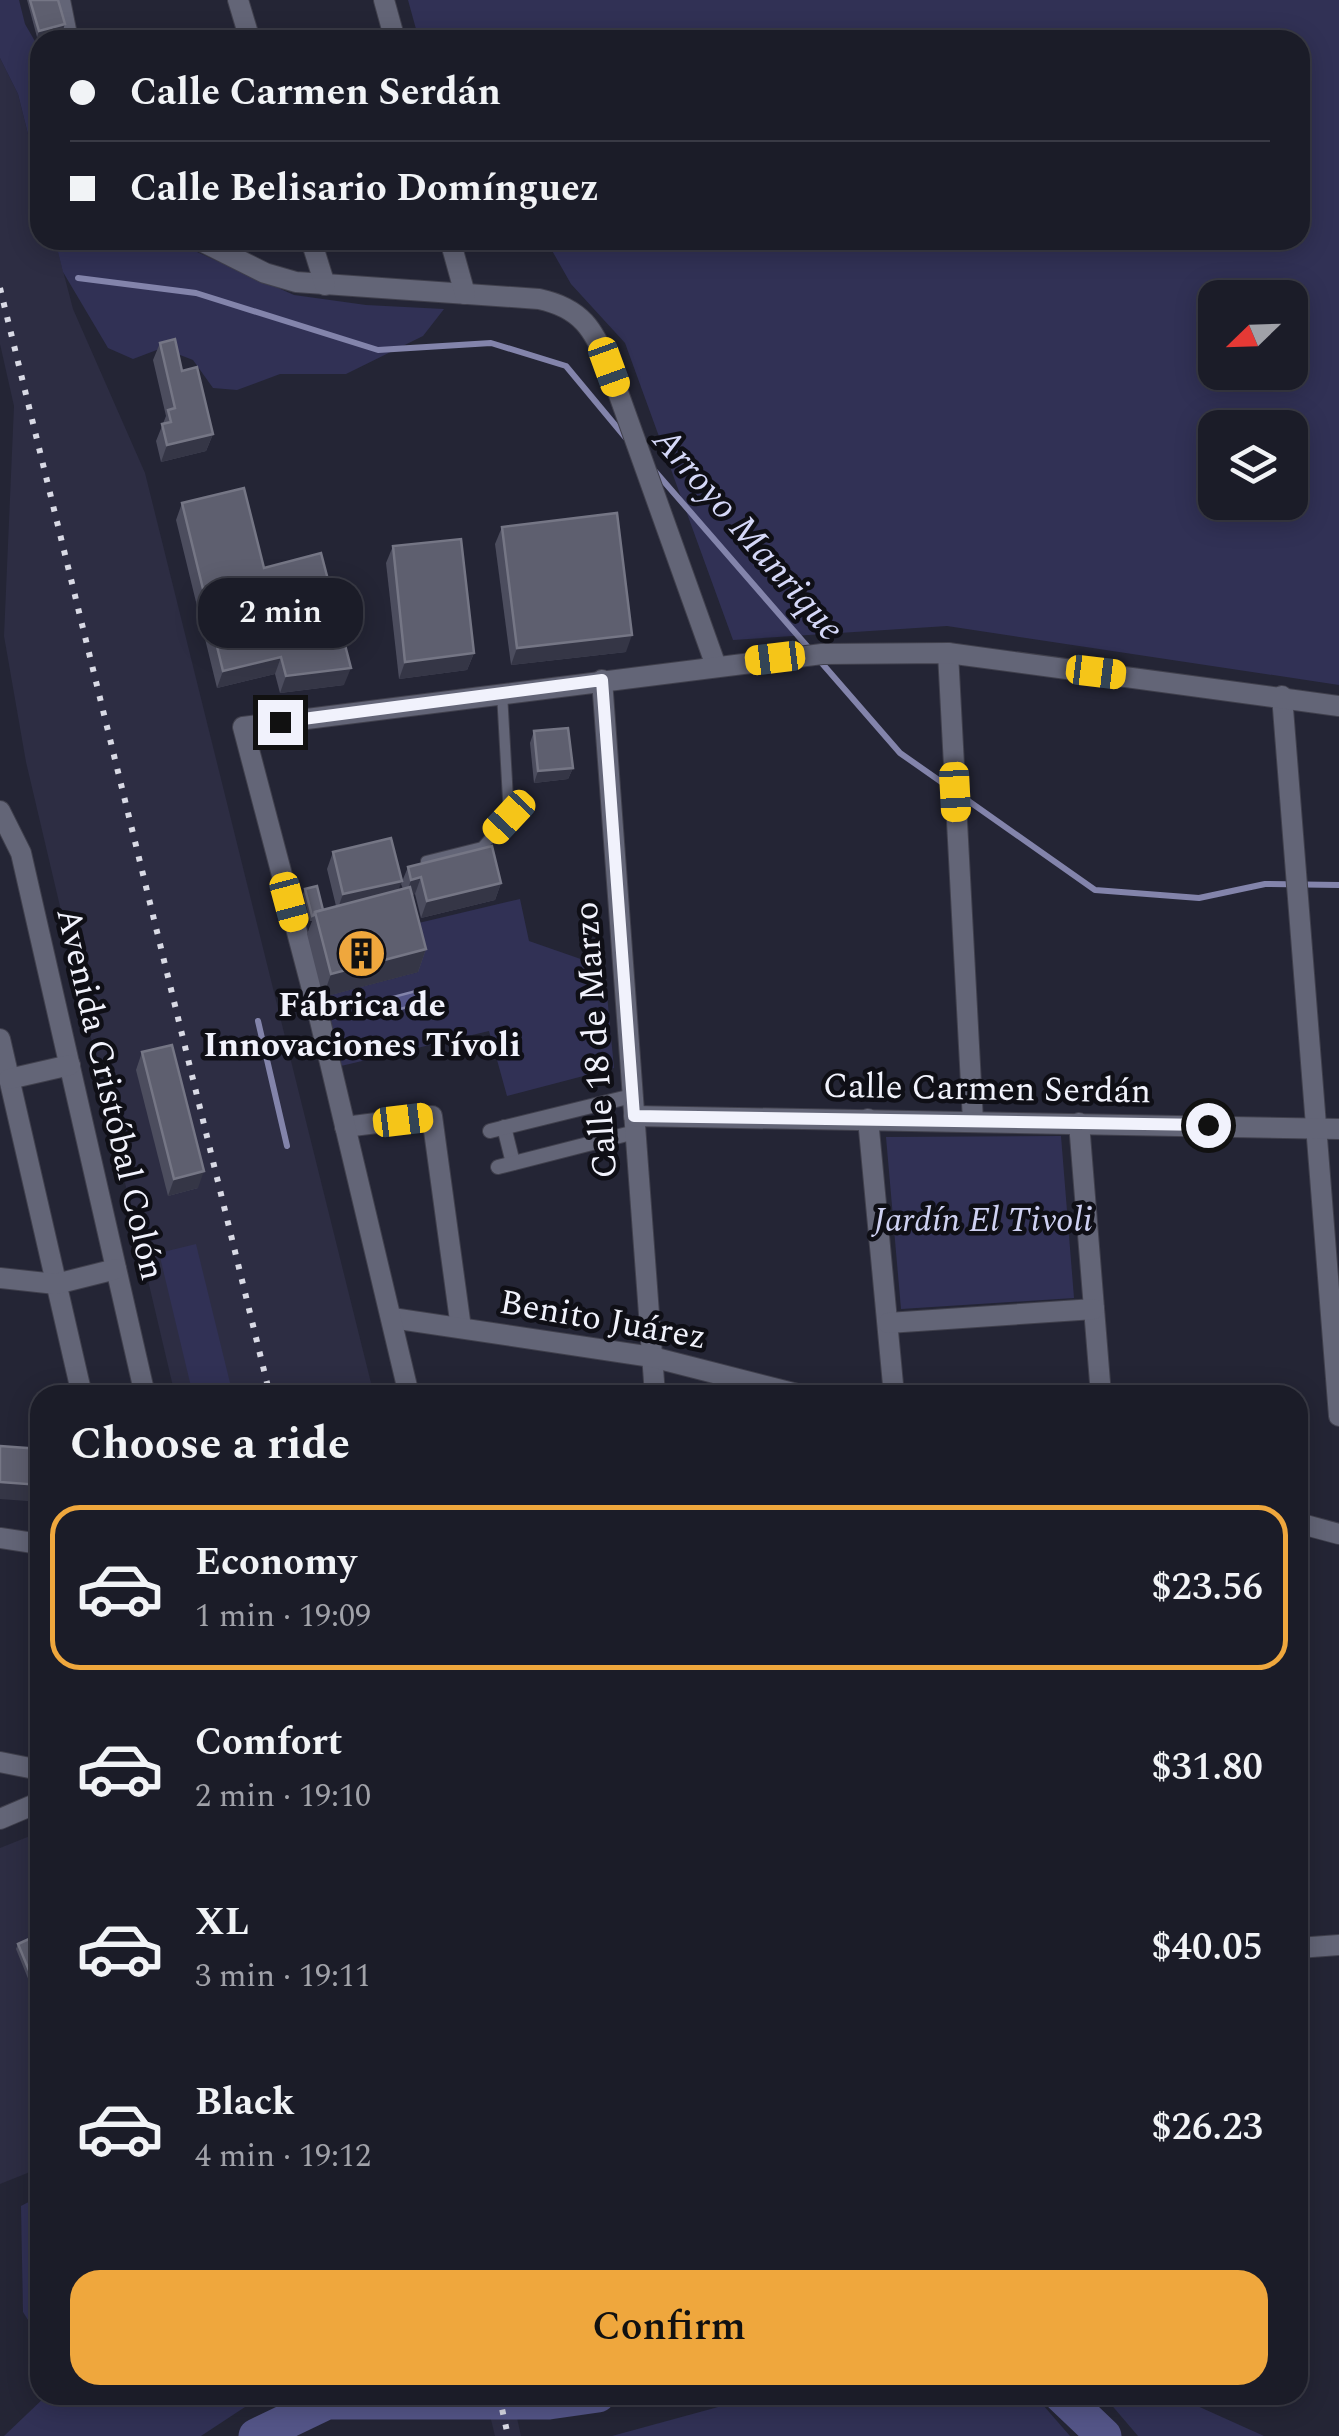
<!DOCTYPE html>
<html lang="en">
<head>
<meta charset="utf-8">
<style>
	body { margin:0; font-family:Spectral,serif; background:#242530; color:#f1f3f6; height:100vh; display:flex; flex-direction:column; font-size:38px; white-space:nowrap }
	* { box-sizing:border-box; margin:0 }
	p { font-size:32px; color:#a0a1a8 }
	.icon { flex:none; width:55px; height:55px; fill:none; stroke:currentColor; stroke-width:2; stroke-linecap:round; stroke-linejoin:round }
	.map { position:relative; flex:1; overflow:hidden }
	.side { position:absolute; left:30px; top:1385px; width:1278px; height:1020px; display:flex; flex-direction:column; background:#1b1c28; border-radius:30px; box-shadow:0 5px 25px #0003,0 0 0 2px #393a45 }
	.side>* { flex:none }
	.guide { position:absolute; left:30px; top:30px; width:1280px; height:220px; border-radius:30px; box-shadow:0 5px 25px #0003,0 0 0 2px #393a45; display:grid; align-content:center; height:220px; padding:0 40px; background:#1b1c28 }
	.needle { width:65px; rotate:247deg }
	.buttons { position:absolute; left:1198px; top:280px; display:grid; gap:20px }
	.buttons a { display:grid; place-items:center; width:110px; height:110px; border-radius:20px; background:#1b1c28; box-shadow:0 5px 25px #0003,0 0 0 2px #393a45; font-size:50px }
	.end { position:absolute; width:45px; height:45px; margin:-22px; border:12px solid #f1f2fc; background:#111; box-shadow:0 0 0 5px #111 }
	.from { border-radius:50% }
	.bubble { position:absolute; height:70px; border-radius:30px; background:#1b1c28; box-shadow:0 5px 25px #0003,0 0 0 2px #393a45; font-size:32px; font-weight:600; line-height:70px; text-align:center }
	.car { position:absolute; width:30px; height:60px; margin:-30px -15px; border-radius:12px; box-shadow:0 0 8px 2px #0007; background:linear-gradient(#f5c518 24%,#345 0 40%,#f5c518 0 76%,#345 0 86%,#f5c518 0) }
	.guide b { display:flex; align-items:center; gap:35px; height:95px; font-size:38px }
	.guide b+b { border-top:2px solid #393a45 }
	.guide i { width:25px; height:25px; background:#f1f3f6 }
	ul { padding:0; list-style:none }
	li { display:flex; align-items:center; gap:30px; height:165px; margin:0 20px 15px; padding:0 20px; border:5px solid transparent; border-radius:30px }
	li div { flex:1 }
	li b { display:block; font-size:38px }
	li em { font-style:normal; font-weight:600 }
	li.current { border-color:#efa73d }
	li>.icon { width:90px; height:90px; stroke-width:1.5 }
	h2 { padding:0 40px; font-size:45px; line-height:120px }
	.action { display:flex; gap:20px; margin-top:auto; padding:20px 40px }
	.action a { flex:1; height:115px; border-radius:30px; background:#efa73d; color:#111; font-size:40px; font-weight:600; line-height:115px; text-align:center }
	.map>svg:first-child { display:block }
	.built { fill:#2d2d43 }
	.green { fill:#313155; fill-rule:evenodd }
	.water { fill:#545588; stroke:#8384ab; stroke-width:2.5 }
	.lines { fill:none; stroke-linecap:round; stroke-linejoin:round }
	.stream { stroke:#8384ab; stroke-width:6 }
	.river { stroke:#545588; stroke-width:35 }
	.service-casing { stroke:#40404d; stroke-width:12 }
	.pedestrian-casing { stroke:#40404d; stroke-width:16 }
	.minor-casing { stroke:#40404d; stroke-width:22 }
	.service { stroke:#636577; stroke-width:10 }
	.pedestrian { stroke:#636577; stroke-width:14 }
	.minor { stroke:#636577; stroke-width:20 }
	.rail { stroke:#d9dae5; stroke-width:6; stroke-dasharray:5 10; stroke-linecap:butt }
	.wall { fill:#4c4d5e }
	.shaded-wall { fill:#353646 }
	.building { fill:#5e5f6f; stroke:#757685; stroke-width:2.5 }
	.route { stroke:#f1f2fc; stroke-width:12 }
	.labels { text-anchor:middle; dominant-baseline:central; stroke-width:9; stroke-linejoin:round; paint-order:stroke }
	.poi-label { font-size:35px; font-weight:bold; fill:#f1f2fc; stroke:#0f0f16 }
	.street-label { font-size:35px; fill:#f1f2fc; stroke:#0f0f16 }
	.park-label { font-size:35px; font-style:italic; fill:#cfd1f2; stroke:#0f0f16 }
	.water-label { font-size:38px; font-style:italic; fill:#d5d8f8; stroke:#0f0f16 }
</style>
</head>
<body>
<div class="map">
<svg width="1339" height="2436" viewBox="0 0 1339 2436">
	<rect width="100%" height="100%" fill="#242535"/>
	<!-- built -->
	<g class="built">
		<polygon points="0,58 18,94 40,182 40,240 55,240 73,309 145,473 374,1395 175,1395 26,762 4,636 14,406 0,344"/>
		<polygon points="40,1832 40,2168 0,2184 0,1848"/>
		<polygon points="485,2395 512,2395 521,2436 495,2436"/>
	</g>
	<!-- green -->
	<g class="green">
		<polygon points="0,0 19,0 25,24 40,50 40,182 18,94 0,58"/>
		<path d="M408,0H1339V685L947,626L733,640L625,343L571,284L546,240H1300V40H419ZM1215,298H1290V372H1215ZM1215,428H1290V502H1215Z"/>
		<polygon points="55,240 170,240 294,295 366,305 444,309 423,336 346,374 280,374 237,390 213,388 193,360 162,348 133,359 108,348 63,272"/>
		<polygon points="520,899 529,941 595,964 604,963 614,1068 507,1096 489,1031 341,1066 323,997 418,972 406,926"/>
		<polygon points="1061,1136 1074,1298 901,1309 886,1137"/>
		<polygon points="196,1244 233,1395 193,1395 159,1253"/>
		<polygon points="40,2196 40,2339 23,2312 21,2206"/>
		<polygon points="47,2395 263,2395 201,2436 4,2436"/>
		<polygon points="762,2395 1016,2395 1043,2405 1070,2436 612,2436"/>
		<polygon points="1103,2395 1173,2395 1264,2436 1138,2436"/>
	</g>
	<!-- water -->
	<polygon class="water" points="416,991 419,1004 366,1018 363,1005"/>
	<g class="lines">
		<!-- stream -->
		<g class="stream">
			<polyline points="78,278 196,293 378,350 491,343 566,366 625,437"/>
			<polyline points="653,469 900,753 950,788"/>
			<polyline points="960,795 1095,890 1199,898 1265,884 1339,885"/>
			<polyline points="258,1021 287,1146"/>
		</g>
		<!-- river -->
		<g class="river">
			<polyline points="1061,2395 1104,2436"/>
			<polyline points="256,2436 327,2402 549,2402 598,2395"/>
		</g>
		<defs>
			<polyline id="service" points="426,861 482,847 509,817 502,693"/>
			<g id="pedestrian">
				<polyline points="504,1127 513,1163"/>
				<polyline points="490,1131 632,1096"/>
				<polyline points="498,1167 635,1132"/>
			</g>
			<g id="minor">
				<polyline points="60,0 68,40"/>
				<polyline points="238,0 250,40"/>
				<polyline points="384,0 395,40"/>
				<path d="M199,240L265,273L296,282L539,299C581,308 594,329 609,367L716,666"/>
				<polyline points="311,240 325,285"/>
				<polyline points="450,240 465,294"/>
				<polyline points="948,653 973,1121"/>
				<polyline points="602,680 655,1395"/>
				<polyline points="1282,696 1339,1416"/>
				<polyline points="0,811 21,853 145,1395"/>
				<polyline points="0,1039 82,1395"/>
				<polyline points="9,1079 70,1065"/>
				<polyline points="634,1116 1339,1129"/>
				<polyline points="868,1119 894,1395"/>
				<polyline points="1079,1123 1101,1395"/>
				<polyline points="345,1127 432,1116 461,1328"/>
				<polyline points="0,1278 56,1284 116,1269"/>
				<polyline points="392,1318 652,1357 801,1395"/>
				<polyline points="888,1323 1094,1309"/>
				<polyline points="409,1395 317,1008 243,727 822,654 948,653 1339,706"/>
				<polyline points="1298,1523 1339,1534"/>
				<polyline points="0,1538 40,1544"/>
				<polyline points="0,1762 40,1770"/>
				<polyline points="0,1819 40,1802"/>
				<polyline points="1298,1948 1339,1945"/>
			</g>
		</defs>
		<!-- service casing -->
		<use href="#service" class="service-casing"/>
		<!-- pedestrian casing -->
		<use href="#pedestrian" class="pedestrian-casing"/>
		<!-- minor casing -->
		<use href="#minor" class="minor-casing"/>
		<!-- service -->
		<use href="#service" class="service"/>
		<!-- pedestrian -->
		<use href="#pedestrian" class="pedestrian"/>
		<!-- minor -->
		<use href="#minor" class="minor"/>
		<!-- rail -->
		<g class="rail">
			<polyline points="0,288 270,1395"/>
			<polyline points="499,2395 508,2436"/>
		</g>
	</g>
	<!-- wall -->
	<g class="wall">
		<polygon points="27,0 58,0 63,30 37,37"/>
		<polygon points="160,343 182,371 213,434 206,451 161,462 156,441 166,416 153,360"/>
		<polygon points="182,503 264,568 344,685 280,693 275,674 217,688 176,520"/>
		<polygon points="502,527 626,652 511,665 495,544"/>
		<polygon points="393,546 474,653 467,670 399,679 386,563"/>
		<polygon points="534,731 573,768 568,779 534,783 530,743"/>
		<polygon points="333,852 398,890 403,889 401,884 408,867 501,883 495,900 421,918 415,894 412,895 426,949 418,972 323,997 307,934 312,921 310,921 303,894 305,889 323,910 336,906 327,869"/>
		<polygon points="142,1052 198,1188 168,1196 136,1070"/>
		<polygon points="40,1934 40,2008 16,1949 18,1944"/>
	</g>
	<!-- shaded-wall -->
	<g class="shaded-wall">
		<polygon points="65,24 63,30 37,37 39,31"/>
		<polygon points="213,434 206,451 161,462 167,445"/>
		<polygon points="632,635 626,652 511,665 517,648"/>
		<polygon points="474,653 467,670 399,679 405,662"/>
		<polygon points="281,657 275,674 217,688 223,671"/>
		<polygon points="351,668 344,685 280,693 286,676"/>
		<polygon points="573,768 568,779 534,783 538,771"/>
		<polygon points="421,877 415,894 405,897 411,880"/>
		<polygon points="402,881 395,898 337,911 343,894"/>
		<polygon points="501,883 495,900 421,918 427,901"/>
		<polygon points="426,949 418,972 323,997 331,974"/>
		<polygon points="204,1171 198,1188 168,1196 174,1179"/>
		<polygon points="0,1482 40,1485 40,1502 0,1499"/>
	</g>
	<!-- building -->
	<g class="building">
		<polygon points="30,0 58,0 65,24 39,31"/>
		<polygon points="175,339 182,371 197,367 213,434 167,445 162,424 171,422 168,410 175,408 160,343"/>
		<polygon points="244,488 264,568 321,553 351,668 286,676 281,657 223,671 182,503"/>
		<polygon points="617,513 632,635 517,648 502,527"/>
		<polygon points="461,539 474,653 405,662 393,546"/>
		<polygon points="568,728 573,768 538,771 534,731"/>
		<polygon points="391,838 402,881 343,894 333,852"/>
		<polygon points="492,846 501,883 427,901 421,877 411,880 408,867"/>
		<polygon points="317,886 323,910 315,912 314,915 312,916 305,889"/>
		<polygon points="410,887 426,949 331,974 315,912"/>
		<polygon points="172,1045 204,1171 174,1179 142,1052"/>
		<polygon points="0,1446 40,1449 40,1485 0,1482"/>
		<polygon points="40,1934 40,1997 18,1944"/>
	</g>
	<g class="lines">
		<!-- route -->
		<polyline class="route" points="280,722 602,680 634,1116 1208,1125"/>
	</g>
	<!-- icons -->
	<defs>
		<symbol id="building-disc" viewBox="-11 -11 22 22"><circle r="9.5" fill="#efa73d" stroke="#0f0f16"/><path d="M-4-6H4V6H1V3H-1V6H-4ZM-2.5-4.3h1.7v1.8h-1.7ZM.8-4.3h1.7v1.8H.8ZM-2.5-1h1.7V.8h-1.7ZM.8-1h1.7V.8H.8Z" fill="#111"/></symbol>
	</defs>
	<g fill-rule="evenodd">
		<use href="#building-disc" x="334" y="926" width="55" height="55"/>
	</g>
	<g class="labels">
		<!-- poi labels -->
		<g class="poi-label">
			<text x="362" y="1005">Fábrica de<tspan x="362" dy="40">Innovaciones Tívoli</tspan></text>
		</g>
		<!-- street labels -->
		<g class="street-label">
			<text transform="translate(596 1040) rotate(-94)">Calle 18 de Marzo</text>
			<text transform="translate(987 1089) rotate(1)">Calle Carmen Serdán</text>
			<text transform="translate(110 1094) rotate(77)">Avenida Cristóbal Colón</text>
			<text transform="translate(603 1320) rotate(10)">Benito Juárez</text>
		</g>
		<!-- park labels -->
		<g class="park-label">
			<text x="983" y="1220">Jardín El Tivoli</text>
		</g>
		<!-- water labels -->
		<g class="water-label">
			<text transform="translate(748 535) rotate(49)">Arroyo Manrique</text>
		</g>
	</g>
</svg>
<div class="buttons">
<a><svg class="needle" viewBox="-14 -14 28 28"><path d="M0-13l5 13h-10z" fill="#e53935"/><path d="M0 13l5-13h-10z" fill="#a0a1a8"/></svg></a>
<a><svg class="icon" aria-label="layers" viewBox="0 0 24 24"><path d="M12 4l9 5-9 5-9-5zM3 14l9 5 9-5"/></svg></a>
</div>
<i class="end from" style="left:1208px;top:1125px"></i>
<i class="end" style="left:280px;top:722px"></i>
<div class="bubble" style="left:198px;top:578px;width:165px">2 min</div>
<i class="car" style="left:609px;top:367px;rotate:160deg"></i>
<i class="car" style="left:775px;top:658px;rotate:263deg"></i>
<i class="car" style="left:1096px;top:672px;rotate:97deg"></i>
<i class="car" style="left:955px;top:792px;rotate:177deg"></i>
<i class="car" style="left:509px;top:817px;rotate:223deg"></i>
<i class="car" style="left:289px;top:902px;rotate:165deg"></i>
<i class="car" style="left:403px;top:1120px;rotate:83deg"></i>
<div class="guide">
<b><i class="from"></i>Calle Carmen Serdán</b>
<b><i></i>Calle Belisario Domínguez</b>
</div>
<section class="side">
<h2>Choose a ride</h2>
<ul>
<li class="current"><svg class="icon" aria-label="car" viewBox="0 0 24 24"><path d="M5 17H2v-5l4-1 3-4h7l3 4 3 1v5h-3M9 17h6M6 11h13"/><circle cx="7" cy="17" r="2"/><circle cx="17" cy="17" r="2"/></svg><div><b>Economy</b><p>1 min · 19:09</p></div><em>$23.56</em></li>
<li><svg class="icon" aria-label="car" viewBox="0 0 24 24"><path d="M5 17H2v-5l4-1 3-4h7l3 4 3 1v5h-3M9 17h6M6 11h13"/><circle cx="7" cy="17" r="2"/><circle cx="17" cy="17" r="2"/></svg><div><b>Comfort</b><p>2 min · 19:10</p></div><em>$31.80</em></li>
<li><svg class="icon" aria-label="car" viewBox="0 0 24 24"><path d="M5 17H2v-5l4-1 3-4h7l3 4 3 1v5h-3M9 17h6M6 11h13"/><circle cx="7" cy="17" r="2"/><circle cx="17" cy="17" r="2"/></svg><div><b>XL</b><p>3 min · 19:11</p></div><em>$40.05</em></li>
<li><svg class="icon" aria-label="car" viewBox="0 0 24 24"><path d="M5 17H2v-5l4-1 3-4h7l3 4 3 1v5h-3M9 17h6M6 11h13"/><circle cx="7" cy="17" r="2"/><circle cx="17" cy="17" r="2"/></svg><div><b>Black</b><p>4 min · 19:12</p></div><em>$26.23</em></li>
</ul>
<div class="action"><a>Confirm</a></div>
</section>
</div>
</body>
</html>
